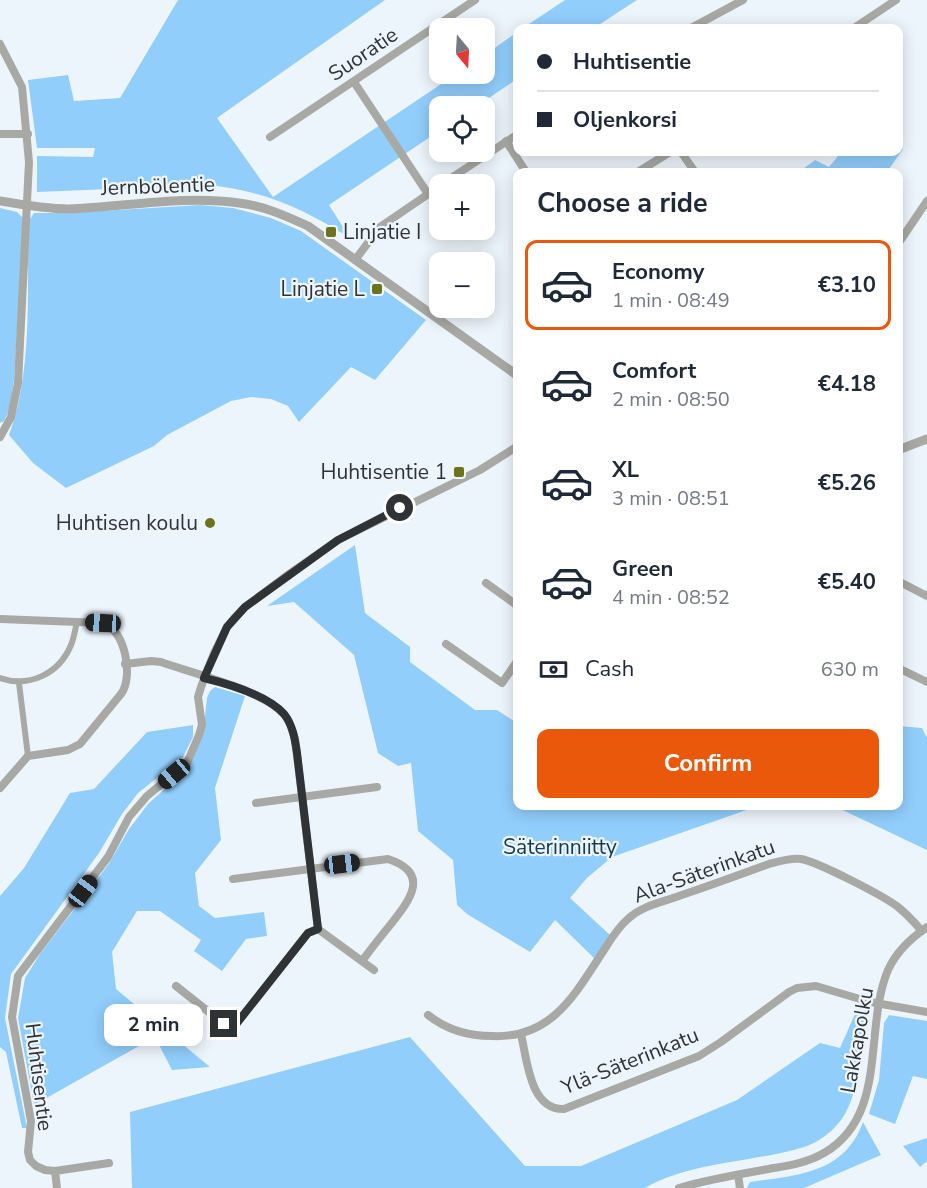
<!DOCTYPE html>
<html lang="en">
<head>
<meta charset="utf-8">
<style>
	body { margin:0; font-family:"Nunito Sans",sans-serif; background:#f6f6f7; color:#1f2937; height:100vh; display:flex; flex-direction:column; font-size:22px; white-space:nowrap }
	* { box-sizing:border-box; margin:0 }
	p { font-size:20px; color:#747a83 }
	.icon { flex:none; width:33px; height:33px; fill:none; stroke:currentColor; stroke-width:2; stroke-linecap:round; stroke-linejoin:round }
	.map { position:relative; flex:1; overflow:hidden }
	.panel { position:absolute; left:513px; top:168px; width:390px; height:642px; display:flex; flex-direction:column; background:#fff; border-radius:12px; box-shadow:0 3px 15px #0003 }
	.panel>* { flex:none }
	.hud { position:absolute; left:513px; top:24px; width:390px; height:132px; border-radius:12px; box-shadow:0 3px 15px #0003; display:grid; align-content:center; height:132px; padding:0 24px; background:#fff }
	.needle { width:39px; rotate:162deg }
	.buttons { position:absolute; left:429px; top:18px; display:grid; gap:12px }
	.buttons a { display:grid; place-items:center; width:66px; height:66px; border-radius:12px; background:#fff; box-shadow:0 3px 15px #0003; font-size:30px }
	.end { position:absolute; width:27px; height:27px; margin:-14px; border:8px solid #303335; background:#fff; box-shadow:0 0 0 3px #fff }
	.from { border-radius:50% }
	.bubble { position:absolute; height:42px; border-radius:12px; background:#fff; box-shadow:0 3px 15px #0003; font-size:20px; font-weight:700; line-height:42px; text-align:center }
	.car { position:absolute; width:18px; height:36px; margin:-18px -9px; border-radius:8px; box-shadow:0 0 4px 2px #0007; background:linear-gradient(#222 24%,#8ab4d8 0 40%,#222 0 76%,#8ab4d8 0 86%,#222 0) }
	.hud b { display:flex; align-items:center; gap:21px; height:57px; font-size:22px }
	.hud b+b { border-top:2px solid #e0e1e3 }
	.hud i { width:15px; height:15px; background:#1f2937 }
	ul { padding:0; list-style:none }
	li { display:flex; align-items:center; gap:18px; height:90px; margin:0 12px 9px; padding:0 12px; border:3px solid transparent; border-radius:12px }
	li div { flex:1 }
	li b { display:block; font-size:22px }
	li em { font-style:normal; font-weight:700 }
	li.selected { border-color:#ea580c }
	li>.icon { width:54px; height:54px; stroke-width:1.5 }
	h2 { padding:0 24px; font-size:27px; line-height:72px }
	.pay { display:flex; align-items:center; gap:15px; height:66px; padding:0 24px; font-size:22px }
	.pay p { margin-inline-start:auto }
	.primary-button { display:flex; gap:12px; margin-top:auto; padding:12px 24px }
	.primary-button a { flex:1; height:69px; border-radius:12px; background:#ea580c; color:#fff; font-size:24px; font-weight:700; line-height:69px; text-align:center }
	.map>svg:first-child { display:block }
	.green { fill:#91cefc }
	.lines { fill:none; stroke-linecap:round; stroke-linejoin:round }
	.pedestrian { stroke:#a8a9a5; stroke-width:6 }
	.minor { stroke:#a8a9a5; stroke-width:8 }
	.tertiary { stroke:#a8a9a5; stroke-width:9 }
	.route { stroke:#303335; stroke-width:8 }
	.poi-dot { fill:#6d731c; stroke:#edf5fc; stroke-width:2 }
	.labels { text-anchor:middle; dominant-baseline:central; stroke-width:4.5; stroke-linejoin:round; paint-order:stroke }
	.street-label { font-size:21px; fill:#303335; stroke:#edf5fc }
	.poi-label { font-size:21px; fill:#303335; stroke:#edf5fc; text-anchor:end }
	.park-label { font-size:21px; fill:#153953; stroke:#edf5fc }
</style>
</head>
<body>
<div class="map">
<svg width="927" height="1188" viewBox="0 0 927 1188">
	<rect width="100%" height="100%" fill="#edf5fc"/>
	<!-- green -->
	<g class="green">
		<path d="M178,0H385L217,118L273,197L456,74H484L485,55L517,32V79L477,106H440L439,131L329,205L350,238C302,208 265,191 208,185L37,192V156L93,157L95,148H37L28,80L68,75L74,101L120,98Z"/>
		<polygon points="565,0 637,0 594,28 523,28"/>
		<polygon points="899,147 903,149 887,172 799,172 815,160 829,167 839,155 845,152 898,152"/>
		<path d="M200,205L233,208L271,218L301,231L426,320L375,380L351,367L299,422L288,406L271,399L251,397L231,401L167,435L154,446L66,488L33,463L9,435C33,370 27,290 28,222L34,213H68Z"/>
		<polygon points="0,208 17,212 24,219 14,380 10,408 4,421 0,423"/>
		<polygon points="355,545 365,613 410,647 410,662 475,710 497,710 517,723 518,806 758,806 612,857 587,878 570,898 610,935 595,959 555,920 530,952 467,914 457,905 453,860 418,831 411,763 398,766 378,753 354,655 294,602 267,606"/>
		<polygon points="215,687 245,696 215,788 221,840 195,873 199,906 215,918 264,912 267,936 246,939 222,971 194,951 201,940 160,911 137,911 112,952 116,989 210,1067 172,1070 155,1037 34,1105 18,1018 25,978 40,954 108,865 129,829 148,804 189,767 203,734 207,698 210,691"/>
		<polygon points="193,725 193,737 183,757 138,793 122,814 99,853 11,974 5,1018 27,1128 22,1128 6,1052 0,1047 0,896 24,868 70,793 94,789 147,732"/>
		<polygon points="899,726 922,728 927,738 927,850 834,806 898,806"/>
		<path d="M859,1005L867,1006C863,1036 860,1093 843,1117C835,1130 818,1143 804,1147C752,1163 693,1161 645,1188H132L130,1112L410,1037L525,1166H581L737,1100L820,1043L840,1048Z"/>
		<polygon points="889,1015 927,1021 927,1079 913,1076 895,1124 869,1114 879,1080 884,1023"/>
		<path d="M863,1122L881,1155L804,1188H747L750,1182C784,1177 830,1175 852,1143C857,1137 860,1129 863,1122Z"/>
		<polygon points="927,1138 927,1161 920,1167 903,1146"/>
	</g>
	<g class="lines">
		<!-- pedestrian -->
		<g class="pedestrian">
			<path d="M0,678C29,688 59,674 71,645C74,638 75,630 77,622"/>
			<polyline points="19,683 28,756"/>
		</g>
		<!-- minor -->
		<g class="minor">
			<polyline points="691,28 743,0"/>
			<polyline points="854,28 896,0"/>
			<polyline points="0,44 22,87 29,162 18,383 11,417 0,437"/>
			<polyline points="354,82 428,194"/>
			<polyline points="0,134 28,134"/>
			<polyline points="270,137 475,0"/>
			<polyline points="506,141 526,172"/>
			<polyline points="681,152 695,172"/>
			<polyline points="638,172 670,152"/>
			<polyline points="442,184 518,134"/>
			<polyline points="898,244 927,201"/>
			<polyline points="355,260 380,227 440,186"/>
			<polyline points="898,581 927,596"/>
			<polyline points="486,583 518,606"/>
			<path d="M0,619L103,623C125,629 134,677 121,694L80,744L68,750L28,756L0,788"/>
			<polyline points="446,644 502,683 518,660"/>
			<path d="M125,664L151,661L161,662C192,673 264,691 284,714C290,721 292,730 295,739L318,929L374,970"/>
			<polyline points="898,668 927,682"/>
			<polyline points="256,803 377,787"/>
			<path d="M233,879L388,859C431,873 410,900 391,924C381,936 371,949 362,961"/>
			<polyline points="176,986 224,1024 230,1026 237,1023 308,933 318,929"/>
			<path d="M428,1015C447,1030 468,1036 492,1036C552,1039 575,994 604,950C611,939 618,927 629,918C642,906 662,902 679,896C709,886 739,875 769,864C780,861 790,858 801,859C818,862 884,896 898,907C907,914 914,922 922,931"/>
			<path d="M521,1034C527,1060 530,1110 564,1109L699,1056L721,1042L789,992L797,988L816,986L870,1002L927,1012"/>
			<polyline points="109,1163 55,1171 45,1170 36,1166 30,1160 28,1152 31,1121 12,1017 18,976 108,857 129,817 147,796 187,763 199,735 202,725 198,697 201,687 214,653 227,627 235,617 245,607 289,574 338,540 480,470 518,446"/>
			<polyline points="55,1171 57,1188"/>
			<polyline points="738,1175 740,1188"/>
			<path d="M679,1188C706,1180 735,1175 763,1170C784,1166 805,1164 824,1153C889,1115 863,1030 888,970C896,952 911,938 927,927"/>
		</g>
		<!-- tertiary -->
		<g class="tertiary">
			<path d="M0,201C23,205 46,209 69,209C125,207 183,195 239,203C264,206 286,216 308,226L518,376"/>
			<polyline points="898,450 927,439"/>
		</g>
	</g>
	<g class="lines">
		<!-- route -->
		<path class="route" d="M224,1024L231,1026L237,1023L308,933L318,929L297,753C295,740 293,725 284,714C267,695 229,684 204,678L227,627L245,607L338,540L400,508"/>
	</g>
	<!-- markers -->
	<g class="poi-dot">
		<rect x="325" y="226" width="12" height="12" rx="3"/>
		<rect x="371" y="283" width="12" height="12" rx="3"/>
		<rect x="453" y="466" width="12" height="12" rx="3"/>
		<circle cx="210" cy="523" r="6"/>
	</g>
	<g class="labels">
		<!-- street labels -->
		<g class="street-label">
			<text transform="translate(363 54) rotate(-34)">Suoratie</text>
			<text transform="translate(158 186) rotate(-2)">Jernbölentie</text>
			<text transform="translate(704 871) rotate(-20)">Ala-Säterinkatu</text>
			<text transform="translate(857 1040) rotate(-80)">Lakkapolku</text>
			<text transform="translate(630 1061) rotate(-22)">Ylä-Säterinkatu</text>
			<text transform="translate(39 1077) rotate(83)">Huhtisentie</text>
		</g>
		<!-- poi labels -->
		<g class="poi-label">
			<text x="343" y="232" text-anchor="start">Linjatie I</text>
			<text x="365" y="289">Linjatie L</text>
			<text x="447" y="472">Huhtisentie 1</text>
			<text x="198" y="523">Huhtisen koulu</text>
		</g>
		<!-- park labels -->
		<g class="park-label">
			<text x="560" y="847">Säterinniitty</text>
		</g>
	</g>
</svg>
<div class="buttons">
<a><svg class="needle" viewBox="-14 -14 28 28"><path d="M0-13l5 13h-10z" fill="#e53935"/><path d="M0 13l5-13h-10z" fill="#747a83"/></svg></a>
<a><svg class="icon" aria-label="locate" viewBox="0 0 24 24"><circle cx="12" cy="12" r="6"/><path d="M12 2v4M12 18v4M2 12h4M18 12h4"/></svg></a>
<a>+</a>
<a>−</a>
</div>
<i class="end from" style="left:400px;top:508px"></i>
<i class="end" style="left:224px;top:1024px"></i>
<div class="bubble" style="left:104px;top:1004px;width:99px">2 min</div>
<i class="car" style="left:103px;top:623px;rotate:273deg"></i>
<i class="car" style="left:174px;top:774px;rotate:230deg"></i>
<i class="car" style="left:342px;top:864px;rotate:83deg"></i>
<i class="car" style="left:83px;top:891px;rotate:37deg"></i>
<div class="hud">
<b><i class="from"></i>Huhtisentie</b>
<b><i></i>Oljenkorsi</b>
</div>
<section class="panel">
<h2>Choose a ride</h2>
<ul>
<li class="selected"><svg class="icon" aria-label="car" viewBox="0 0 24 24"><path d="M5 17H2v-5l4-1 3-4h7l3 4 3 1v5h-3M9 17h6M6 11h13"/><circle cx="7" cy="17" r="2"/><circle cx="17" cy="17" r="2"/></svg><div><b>Economy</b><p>1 min · 08:49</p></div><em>€3.10</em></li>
<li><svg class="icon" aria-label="car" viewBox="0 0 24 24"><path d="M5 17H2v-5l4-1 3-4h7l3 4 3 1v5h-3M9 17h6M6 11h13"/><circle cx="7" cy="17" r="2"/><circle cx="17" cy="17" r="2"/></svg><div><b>Comfort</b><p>2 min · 08:50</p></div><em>€4.18</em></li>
<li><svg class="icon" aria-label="car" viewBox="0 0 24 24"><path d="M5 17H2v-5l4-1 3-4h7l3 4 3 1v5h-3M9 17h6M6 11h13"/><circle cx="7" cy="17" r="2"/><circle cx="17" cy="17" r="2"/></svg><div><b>XL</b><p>3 min · 08:51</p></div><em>€5.26</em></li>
<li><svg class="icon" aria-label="car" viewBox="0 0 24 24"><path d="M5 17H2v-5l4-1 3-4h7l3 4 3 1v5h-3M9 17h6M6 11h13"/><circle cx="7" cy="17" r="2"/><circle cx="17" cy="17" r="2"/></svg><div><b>Green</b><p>4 min · 08:52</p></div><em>€5.40</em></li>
</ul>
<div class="pay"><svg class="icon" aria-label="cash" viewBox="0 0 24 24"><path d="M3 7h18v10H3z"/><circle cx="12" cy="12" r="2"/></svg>Cash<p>630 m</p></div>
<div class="primary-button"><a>Confirm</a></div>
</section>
</div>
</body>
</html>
